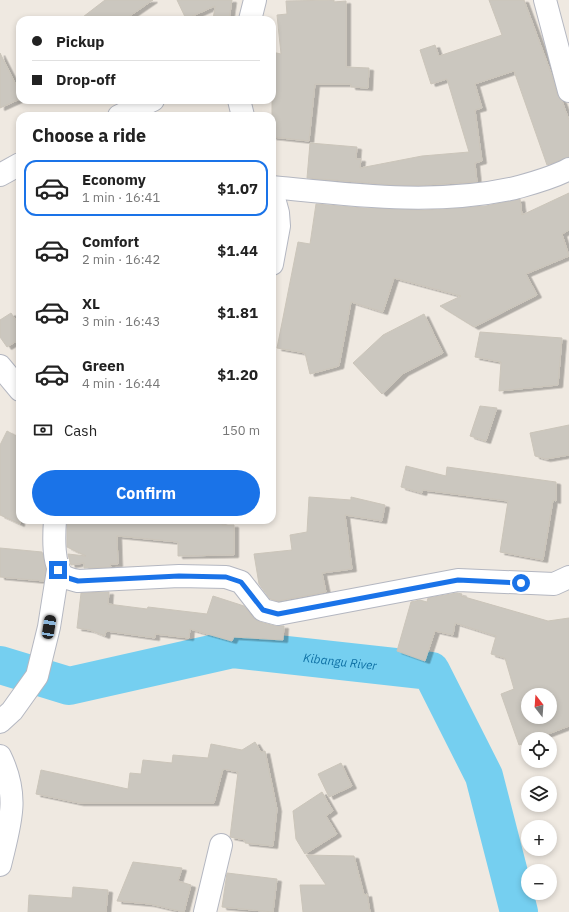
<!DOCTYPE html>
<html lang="en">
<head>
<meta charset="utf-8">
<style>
	body { margin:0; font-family:"IBM Plex Sans",sans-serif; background:#f2f2f2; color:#222; height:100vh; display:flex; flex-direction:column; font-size:15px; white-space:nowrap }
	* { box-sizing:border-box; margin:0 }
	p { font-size:13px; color:#767676 }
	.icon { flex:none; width:22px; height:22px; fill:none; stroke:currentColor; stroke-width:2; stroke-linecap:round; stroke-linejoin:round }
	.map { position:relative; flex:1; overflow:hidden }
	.details { position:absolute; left:16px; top:112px; width:260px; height:412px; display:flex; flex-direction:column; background:#fff; border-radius:12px; box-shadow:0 2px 6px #0003 }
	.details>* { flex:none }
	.top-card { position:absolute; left:16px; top:16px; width:260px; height:88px; border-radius:12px; box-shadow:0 2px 6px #0003; display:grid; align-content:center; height:88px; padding:0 16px; background:#fff }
	.needle { width:26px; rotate:343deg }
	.controls { position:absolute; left:521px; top:688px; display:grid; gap:8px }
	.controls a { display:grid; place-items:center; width:36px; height:36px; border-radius:50%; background:#fff; box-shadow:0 2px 6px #0003; font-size:20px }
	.end { position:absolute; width:18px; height:18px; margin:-9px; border:5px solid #1a73e8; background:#fff; box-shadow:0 0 0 2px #fff }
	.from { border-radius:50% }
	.car { position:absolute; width:12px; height:24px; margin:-12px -6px; border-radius:5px; box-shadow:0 0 3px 1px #0007; background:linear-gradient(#222 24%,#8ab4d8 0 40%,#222 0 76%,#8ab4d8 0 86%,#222 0) }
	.top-card b { display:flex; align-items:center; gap:14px; height:38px; font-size:15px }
	.top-card b+b { border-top:1px solid #e0e0e0 }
	.top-card i { width:10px; height:10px; background:#222 }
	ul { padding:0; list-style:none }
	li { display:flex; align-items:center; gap:12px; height:56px; margin:0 8px 6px; padding:0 8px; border:2px solid transparent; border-radius:12px }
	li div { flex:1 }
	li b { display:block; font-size:15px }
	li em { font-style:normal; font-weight:800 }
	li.active { border-color:#1a73e8 }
	li>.icon { width:36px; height:36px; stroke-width:1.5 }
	h2 { padding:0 16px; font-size:18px; line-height:48px }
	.pay { display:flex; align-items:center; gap:10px; height:44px; padding:0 16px; font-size:15px }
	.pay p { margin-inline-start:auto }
	.cta { display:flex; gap:8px; margin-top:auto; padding:8px 16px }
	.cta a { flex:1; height:46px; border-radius:24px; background:#1a73e8; color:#fff; font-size:16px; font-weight:800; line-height:46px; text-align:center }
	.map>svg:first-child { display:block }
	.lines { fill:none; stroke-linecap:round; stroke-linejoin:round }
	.river { stroke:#75cff0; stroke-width:38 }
	.building { fill:#cbc7bf; stroke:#cbc5ba; fill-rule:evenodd; filter:url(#shadow) }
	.street-casing { stroke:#b4b7c1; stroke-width:24 }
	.street { stroke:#fff; stroke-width:22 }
	.route { stroke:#1a73e8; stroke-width:5 }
	.labels { text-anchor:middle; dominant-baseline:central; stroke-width:3; stroke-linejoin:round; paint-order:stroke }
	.water-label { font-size:12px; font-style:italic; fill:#0d6fa3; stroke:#fff }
</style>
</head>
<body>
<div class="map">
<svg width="569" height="912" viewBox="0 0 569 912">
	<defs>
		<filter id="shadow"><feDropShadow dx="4.5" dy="2.5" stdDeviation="0" flood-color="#0004"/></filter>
	</defs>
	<rect width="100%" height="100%" fill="#efe9e1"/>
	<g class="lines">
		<!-- river -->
		<path class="river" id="s1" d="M0,665L69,686L233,649L431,671L484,776L519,912"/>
	</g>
	<!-- building -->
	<g class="building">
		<polygon points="105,0 153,0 124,20 79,20"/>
		<polygon points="177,0 232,0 229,20 213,20 215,6 186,19"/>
		<polygon points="334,0 334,2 346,1 346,67 369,68 368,88 351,87 351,84 315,84 309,141 272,137 272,52 281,54 277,15 287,14 286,1"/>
		<polygon points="489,0 524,0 551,73 557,94 562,101 569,120 569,157 547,165 514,71 475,84 482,108 475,110 482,161 475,163 477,182 424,185 394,185 307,178 310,143 357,147 356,159 361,159 360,168 422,156 469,152 447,79 431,84 420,50 435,45 439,56 502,35"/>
		<polygon points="0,53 20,93 20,99 0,108"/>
		<polygon points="569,193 569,230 562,234 569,256 526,274 537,295 474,327 440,306 461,296 394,278 383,312 351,302 339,366 310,374 305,353 277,348 298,242 310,244 316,204 363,208 425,210 486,206 520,199 522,215"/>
		<polygon points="11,313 20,326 20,339 7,347 0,337 0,320"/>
		<polygon points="424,314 443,353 404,373 382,394 353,363 383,335"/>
		<polygon points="480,332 562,338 558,385 499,391 501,362 475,357"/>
		<polygon points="480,406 497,408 486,441 470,436"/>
		<polygon points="569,425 569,455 546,459 535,456 530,433"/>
		<polygon points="7,431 20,438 20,524 0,515 0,445"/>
		<polygon points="406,466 446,476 447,467 556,482 556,501 553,500 543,560 500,552 508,501 423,490 422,493 401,487"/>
		<polygon points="309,497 351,500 351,497 385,505 382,521 345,515 352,569 322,573 326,592 278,601 270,599 259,584 254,554 292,550 290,535 307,532"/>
		<polygon points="67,520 222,520 222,525 234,525 234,555 178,556 178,542 117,536 118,564 110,564 111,567 84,568 84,563 71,565 70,562 68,554 86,556 67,547"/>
		<polygon points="0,548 42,552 46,569 44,581 0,577"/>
		<polygon points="109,592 108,604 147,609 148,607 207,614 213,596 244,606 253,618 260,622 275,626 284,626 283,640 234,637 232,641 190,629 189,638 155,634 155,638 106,631 105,636 90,630 77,628 81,593"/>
		<path d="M457,593L462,594L461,596L548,621L569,618V726L535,739H528V742L519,745L501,694L514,689L505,658L491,654L496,636L455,623L453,635L435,631L425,661L397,651L411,602L420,600L427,602L428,598ZM528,695H550V717H528Z"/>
		<polygon points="255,742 261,752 265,751 277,809 273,846 245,843 245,840 230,837 238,772 223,769 214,803 79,803 36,794 41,770 128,789 130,773 141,774 143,760 172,763 173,755 208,758 211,744 242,750"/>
		<polygon points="341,763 352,786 329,797 318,774"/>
		<polygon points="322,792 333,811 326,816 337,834 305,854 296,839 293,811"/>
		<polygon points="306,855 354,856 364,895 367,894 370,912 303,912 300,885 326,885"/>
		<polygon points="133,862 182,868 178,881 191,885 184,912 150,904 117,901"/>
		<polygon points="227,873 277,879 273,912 222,907"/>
		<polygon points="73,887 108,890 106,912 28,912 29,895 72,898"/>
	</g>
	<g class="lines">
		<defs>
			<g id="street">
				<polyline points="545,0 569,91"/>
				<polyline points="250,20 255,0"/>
				<polyline points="239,100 243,116"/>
				<polyline points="119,116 153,100"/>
				<polyline points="0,175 20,164"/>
				<path d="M272,187C353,195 435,206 515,188C533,183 553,178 569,169"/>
				<polyline points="272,191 278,213 279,226 272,264"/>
				<polyline points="0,366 20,390"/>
				<path d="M55,520C54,534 52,569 65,577C69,579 74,580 78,581L179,576L226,577L241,582L263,610L278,614L458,580L554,584L569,577"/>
				<polyline points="0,722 12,711 37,676 49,627 58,570"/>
				<path d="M0,756C20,797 10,823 0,865"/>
				<polyline points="205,912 221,845"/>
			</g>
		</defs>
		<!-- street casing -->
		<use href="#street" class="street-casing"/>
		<!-- street -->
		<use href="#street" class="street"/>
	</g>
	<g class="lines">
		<!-- route -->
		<polyline class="route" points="58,570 65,577 78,581 179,576 226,577 241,582 263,610 278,614 458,580 521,583"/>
	</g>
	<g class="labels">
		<!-- water labels -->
		<g class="water-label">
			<text stroke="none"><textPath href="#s1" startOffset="348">Kibangu River</textPath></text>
		</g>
	</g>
</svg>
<div class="controls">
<a><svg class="needle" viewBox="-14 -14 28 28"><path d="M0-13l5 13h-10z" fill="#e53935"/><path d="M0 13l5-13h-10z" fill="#767676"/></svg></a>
<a><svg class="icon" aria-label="locate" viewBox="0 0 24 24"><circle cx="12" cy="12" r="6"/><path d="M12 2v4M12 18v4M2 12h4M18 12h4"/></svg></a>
<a><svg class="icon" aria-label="layers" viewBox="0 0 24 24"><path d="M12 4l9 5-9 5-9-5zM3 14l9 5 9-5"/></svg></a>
<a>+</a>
<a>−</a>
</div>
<i class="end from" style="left:521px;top:583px"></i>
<i class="end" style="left:58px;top:570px"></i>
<i class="car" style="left:49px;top:627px;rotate:9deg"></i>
<div class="top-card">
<b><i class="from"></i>Pickup</b>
<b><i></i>Drop-off</b>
</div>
<section class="details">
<h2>Choose a ride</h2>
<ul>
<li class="active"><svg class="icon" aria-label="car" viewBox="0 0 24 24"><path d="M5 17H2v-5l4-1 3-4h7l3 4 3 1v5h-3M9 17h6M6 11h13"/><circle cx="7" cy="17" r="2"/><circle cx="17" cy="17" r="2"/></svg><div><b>Economy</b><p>1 min · 16:41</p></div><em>$1.07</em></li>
<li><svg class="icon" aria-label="car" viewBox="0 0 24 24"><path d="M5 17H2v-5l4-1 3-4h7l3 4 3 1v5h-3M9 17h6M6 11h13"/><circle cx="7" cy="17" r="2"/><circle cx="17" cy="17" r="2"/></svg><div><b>Comfort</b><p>2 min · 16:42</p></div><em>$1.44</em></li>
<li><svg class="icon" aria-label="car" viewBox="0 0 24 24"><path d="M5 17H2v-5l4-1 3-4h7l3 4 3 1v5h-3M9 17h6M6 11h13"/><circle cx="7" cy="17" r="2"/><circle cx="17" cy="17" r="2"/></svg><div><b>XL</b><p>3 min · 16:43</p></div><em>$1.81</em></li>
<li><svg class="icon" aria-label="car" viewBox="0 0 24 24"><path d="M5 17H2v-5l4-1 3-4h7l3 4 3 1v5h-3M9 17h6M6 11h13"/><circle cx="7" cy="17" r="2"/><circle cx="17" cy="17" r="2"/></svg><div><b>Green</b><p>4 min · 16:44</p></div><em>$1.20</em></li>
</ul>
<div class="pay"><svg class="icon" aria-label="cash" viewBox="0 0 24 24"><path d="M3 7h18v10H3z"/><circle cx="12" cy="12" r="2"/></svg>Cash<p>150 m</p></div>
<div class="cta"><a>Confirm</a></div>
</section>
</div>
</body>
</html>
